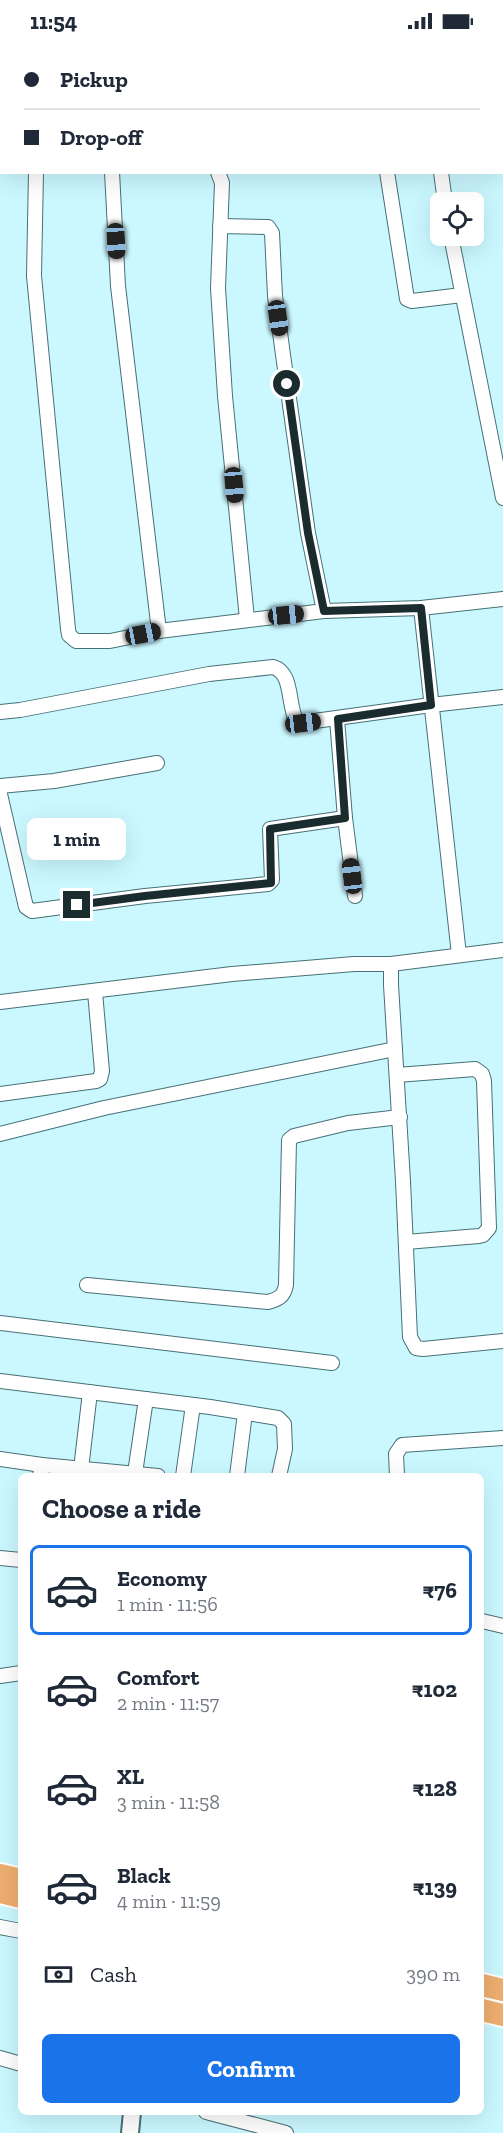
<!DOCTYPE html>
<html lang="en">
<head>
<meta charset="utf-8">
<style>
	body { margin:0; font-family:"Zilla Slab",serif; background:#f2f2f3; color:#1f2937; height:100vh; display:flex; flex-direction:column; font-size:22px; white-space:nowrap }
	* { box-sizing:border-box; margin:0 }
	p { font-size:20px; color:#747a83 }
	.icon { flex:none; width:33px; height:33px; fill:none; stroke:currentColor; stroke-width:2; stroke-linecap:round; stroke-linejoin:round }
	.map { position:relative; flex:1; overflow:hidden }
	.panel { position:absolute; left:18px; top:1431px; width:466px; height:642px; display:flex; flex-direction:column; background:#fff; border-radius:9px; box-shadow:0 6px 24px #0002 }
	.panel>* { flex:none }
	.hud { position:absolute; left:0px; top:0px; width:504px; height:132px; box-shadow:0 6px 24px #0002; display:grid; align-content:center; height:132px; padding:0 24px; background:#fff }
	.buttons { position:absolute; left:430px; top:150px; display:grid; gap:12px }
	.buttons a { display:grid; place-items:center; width:54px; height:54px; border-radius:9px; background:#fff; box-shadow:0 6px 24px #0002; font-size:30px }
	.end { position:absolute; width:27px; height:27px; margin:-14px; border:8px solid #1b2c2f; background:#fff; box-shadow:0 0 0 3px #fff }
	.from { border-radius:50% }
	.bubble { position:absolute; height:42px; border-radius:9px; background:#fff; box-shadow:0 6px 24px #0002; font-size:20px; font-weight:700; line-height:42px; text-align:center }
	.car { position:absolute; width:18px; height:36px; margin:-18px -9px; border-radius:8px; box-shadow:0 0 4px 2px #0007; background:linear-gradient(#222 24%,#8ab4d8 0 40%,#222 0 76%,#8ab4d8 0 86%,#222 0) }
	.hud b { display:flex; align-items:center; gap:21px; height:57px; font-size:22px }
	.hud b+b { border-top:2px solid #e0e1e3 }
	.hud i { width:15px; height:15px; background:#1f2937 }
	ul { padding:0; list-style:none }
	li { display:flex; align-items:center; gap:18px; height:90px; margin:0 12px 9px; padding:0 12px; border:3px solid transparent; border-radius:9px }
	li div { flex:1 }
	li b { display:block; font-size:22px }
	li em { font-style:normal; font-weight:700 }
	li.selected { border-color:#1a73e8 }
	li>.icon { width:54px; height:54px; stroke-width:1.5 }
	h2 { padding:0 24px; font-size:27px; line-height:72px }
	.pay { display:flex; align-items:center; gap:15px; height:66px; padding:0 24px; font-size:22px }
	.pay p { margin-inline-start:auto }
	.primary-button { display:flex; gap:12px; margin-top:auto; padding:12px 24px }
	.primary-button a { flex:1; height:69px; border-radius:9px; background:#1a73e8; color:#fff; font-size:24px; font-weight:700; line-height:69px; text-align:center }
	.status { display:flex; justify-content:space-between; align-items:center; height:42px; padding:0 30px; background:#fff; direction:ltr }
	.status svg { height:16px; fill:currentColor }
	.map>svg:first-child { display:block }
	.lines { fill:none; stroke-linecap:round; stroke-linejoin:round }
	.minor-casing { stroke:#477076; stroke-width:16 }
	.tertiary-casing { stroke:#477076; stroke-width:20 }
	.trunk-casing { stroke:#fff; stroke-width:26 }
	.minor { stroke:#fff; stroke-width:14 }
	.tertiary { stroke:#fff; stroke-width:16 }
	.trunk { stroke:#efae70; stroke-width:22 }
	.route { stroke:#1b2c2f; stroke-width:8 }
</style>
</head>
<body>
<div class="status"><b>11:54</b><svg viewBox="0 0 49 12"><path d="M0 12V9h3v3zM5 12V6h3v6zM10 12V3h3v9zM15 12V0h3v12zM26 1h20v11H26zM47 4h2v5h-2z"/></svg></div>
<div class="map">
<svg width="503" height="2091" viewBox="0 0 503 2091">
	<rect width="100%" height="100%" fill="#cbf8ff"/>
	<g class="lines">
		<defs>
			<g id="minor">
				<polyline points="420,0 420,2"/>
				<polyline points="45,2 46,0"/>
				<polyline points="288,2 288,0"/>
				<polyline points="36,130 34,234 68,587 69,593 76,599 110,599 159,589 324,569 421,566 503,557"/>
				<polyline points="112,130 118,244 159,589"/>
				<polyline points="218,130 222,141 218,246 225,354 247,577"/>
				<polyline points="387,130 407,257 412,259 462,253"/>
				<polyline points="441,130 445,160"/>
				<polyline points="220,184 268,185 272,191 275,254 287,342 308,491 324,569"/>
				<polyline points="451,194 503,456"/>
				<polyline points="421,566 459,913"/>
				<path d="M0,670L20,668L209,632L273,625C294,631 287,664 297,680L300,681L431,663L503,655"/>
				<polyline points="337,677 345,776 355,854"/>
				<polyline points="0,744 54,739 157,721"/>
				<polyline points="0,752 26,865 32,869 145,854 268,842 272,838 270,787 345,776"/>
				<polyline points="391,922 503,908"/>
				<polyline points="0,960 232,932 354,922 391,922 391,943 403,1139 410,1295 416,1306 423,1307 503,1299"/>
				<polyline points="397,1033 475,1027 482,1032 484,1039 489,1186 483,1193 479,1194 406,1200"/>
				<polyline points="0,1052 96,1039 100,1037 102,1029 95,950"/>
				<polyline points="0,1092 104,1066 395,1007"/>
				<path d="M87,1243L268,1260C279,1257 284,1254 286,1243L289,1098L294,1094L348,1081L400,1075"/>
				<polyline points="0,1281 332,1321"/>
				<polyline points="0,1339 210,1365 278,1376 284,1382 285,1407 279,1434"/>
				<polyline points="0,1417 42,1423"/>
				<polyline points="81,1427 90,1350"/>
				<polyline points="135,1431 146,1357"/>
				<polyline points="40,1434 42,1423 158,1434"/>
				<polyline points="183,1434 193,1363"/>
				<polyline points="237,1434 245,1371"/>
				<polyline points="397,1434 396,1412 402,1403 503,1396"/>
				<polyline points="0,1516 21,1518"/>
				<polyline points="482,1579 503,1584"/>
				<polyline points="0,1634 21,1631"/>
				<polyline points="0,1885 21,1889"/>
				<polyline points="0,2016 21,2022"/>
				<polyline points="206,2070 286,2091"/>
			</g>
			<polyline id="tertiary" points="130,2091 132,2070"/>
			<g id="trunk">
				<polyline points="0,1833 21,1838"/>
				<polyline points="0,1850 21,1855"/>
				<polyline points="482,1943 503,1948"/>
				<polyline points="482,1968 503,1973"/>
			</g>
		</defs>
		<!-- minor casing -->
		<use href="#minor" class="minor-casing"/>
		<!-- tertiary casing -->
		<use href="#tertiary" class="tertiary-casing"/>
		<!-- trunk casing -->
		<use href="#trunk" class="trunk-casing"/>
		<!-- minor -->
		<use href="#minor" class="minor"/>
		<!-- tertiary -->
		<use href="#tertiary" class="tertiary"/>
		<!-- trunk -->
		<use href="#trunk" class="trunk"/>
	</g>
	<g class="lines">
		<!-- route -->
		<polyline class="route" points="77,863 145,854 271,841 270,787 345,776 338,677 431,663 421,566 324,569 308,491 287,342"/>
	</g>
</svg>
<div class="buttons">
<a><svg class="icon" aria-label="locate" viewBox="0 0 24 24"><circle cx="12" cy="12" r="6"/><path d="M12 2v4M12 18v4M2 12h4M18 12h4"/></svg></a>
</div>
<i class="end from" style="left:287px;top:342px"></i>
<i class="end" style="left:77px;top:863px"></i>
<div class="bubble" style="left:27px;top:776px;width:99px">1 min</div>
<i class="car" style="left:116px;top:199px;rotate:177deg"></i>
<i class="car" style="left:278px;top:276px;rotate:172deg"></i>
<i class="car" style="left:234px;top:443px;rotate:175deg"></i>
<i class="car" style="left:286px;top:573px;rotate:84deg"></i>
<i class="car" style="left:143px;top:592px;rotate:79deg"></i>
<i class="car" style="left:303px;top:681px;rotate:83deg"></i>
<i class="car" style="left:352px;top:834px;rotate:353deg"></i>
<div class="hud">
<b><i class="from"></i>Pickup</b>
<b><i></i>Drop-off</b>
</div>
<section class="panel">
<h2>Choose a ride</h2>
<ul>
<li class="selected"><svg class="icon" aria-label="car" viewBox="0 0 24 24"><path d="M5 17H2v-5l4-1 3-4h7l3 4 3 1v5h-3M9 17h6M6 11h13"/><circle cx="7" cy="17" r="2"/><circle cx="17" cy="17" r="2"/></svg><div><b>Economy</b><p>1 min · 11:56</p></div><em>₹76</em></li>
<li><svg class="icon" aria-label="car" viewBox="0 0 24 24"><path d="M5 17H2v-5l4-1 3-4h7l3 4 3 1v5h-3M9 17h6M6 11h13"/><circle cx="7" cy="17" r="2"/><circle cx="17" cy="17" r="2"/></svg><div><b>Comfort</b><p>2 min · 11:57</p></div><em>₹102</em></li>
<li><svg class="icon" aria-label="car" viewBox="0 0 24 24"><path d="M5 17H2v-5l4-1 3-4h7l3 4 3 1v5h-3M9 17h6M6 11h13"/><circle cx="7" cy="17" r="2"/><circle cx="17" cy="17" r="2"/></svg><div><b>XL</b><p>3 min · 11:58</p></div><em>₹128</em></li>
<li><svg class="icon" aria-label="car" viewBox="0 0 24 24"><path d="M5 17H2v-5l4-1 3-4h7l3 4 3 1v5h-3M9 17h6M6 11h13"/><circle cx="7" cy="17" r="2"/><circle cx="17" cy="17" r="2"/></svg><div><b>Black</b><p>4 min · 11:59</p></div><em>₹139</em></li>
</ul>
<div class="pay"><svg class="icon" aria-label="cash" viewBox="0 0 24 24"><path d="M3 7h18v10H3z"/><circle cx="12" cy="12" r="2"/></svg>Cash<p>390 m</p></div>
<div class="primary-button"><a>Confirm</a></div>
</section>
</div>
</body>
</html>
